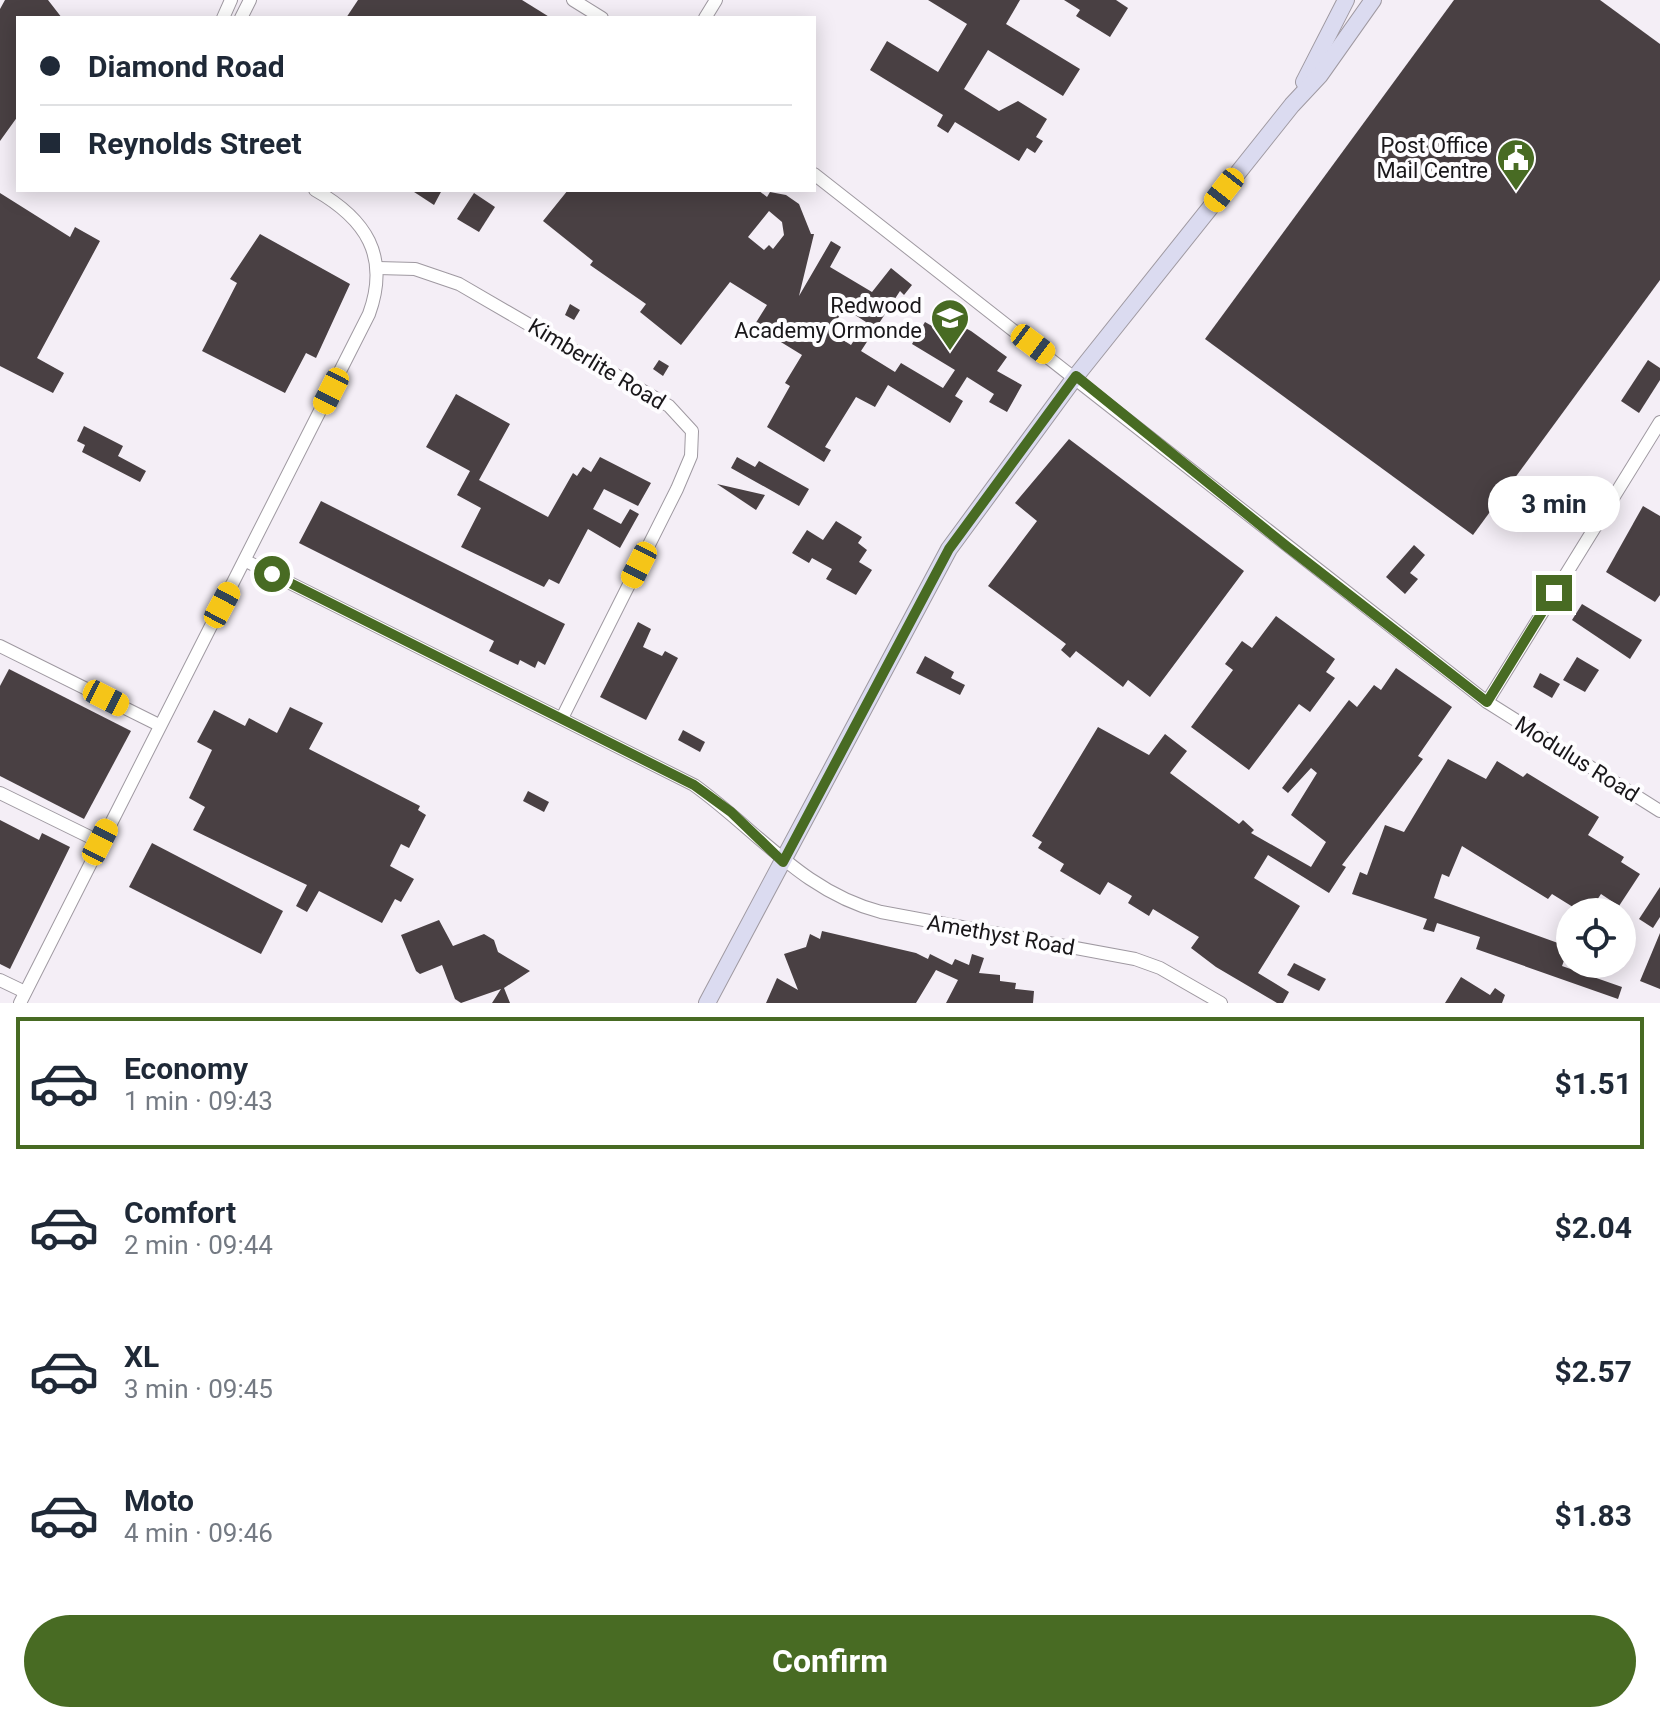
<!DOCTYPE html>
<html lang="en">
<head>
<meta charset="utf-8">
<style>
	body { margin:0; font-family:Roboto,sans-serif; background:#f6f6f7; color:#1f2937; height:100vh; display:flex; flex-direction:column; font-size:30px; white-space:nowrap }
	* { box-sizing:border-box; margin:0 }
	p { font-size:26px; color:#747a83 }
	.icon { flex:none; width:44px; height:44px; fill:none; stroke:currentColor; stroke-width:2; stroke-linecap:round; stroke-linejoin:round }
	.map { position:relative; height:1003px; overflow:hidden }
	.panel { display:flex; flex-direction:column; background:#fff; flex:1 }
	.panel>* { flex:none }
	.hud { position:absolute; left:16px; top:16px; width:800px; height:176px; border-radius:0px; box-shadow:0 4px 20px #0003; display:grid; align-content:center; height:176px; padding:0 24px; background:#fff }
	.tools { position:absolute; left:1556px; top:898px; display:grid; gap:16px }
	.tools a { display:grid; place-items:center; width:80px; height:80px; border-radius:50%; background:#fff; box-shadow:0 4px 20px #0003; font-size:40px }
	.end { position:absolute; width:36px; height:36px; margin:-18px; border:10px solid #486b23; background:#fff; box-shadow:0 0 0 4px #fff }
	.from { border-radius:50% }
	.bubble { position:absolute; height:56px; border-radius:28px; background:#fff; box-shadow:0 4px 20px #0003; font-size:26px; font-weight:700; line-height:56px; text-align:center }
	.car { position:absolute; width:24px; height:48px; margin:-24px -12px; border-radius:10px; box-shadow:0 0 6px 2px #0007; background:linear-gradient(#f5c518 24%,#345 0 40%,#f5c518 0 76%,#345 0 86%,#f5c518 0) }
	.hud b { display:flex; align-items:center; gap:28px; height:76px; font-size:30px }
	.hud b+b { border-top:2px solid #e0e1e3 }
	.hud i { width:20px; height:20px; background:#1f2937 }
	ul { padding:14px 0 0; list-style:none }
	li { display:flex; align-items:center; gap:24px; height:132px; margin:0 16px 12px; padding:0 8px; border:4px solid transparent; border-radius:0px }
	li div { flex:1 }
	li b { display:block; font-size:30px }
	li em { font-style:normal; font-weight:700 }
	li.on { border-color:#486b23 }
	li>.icon { width:72px; height:72px; stroke-width:1.5 }
	.button { display:flex; gap:16px; margin-top:auto; padding:16px 24px }
	.button a { flex:1; height:92px; border-radius:48px; background:#486b23; color:#fff; font-size:32px; font-weight:700; line-height:92px; text-align:center }
	.map>svg:first-child { display:block }
	.building { fill:#494043; fill-rule:evenodd }
	.lines { fill:none; stroke-linecap:round; stroke-linejoin:round }
	.minor-casing { stroke:#9f99a1; stroke-width:14 }
	.secondary-casing { stroke:#9f99a1; stroke-width:18 }
	.minor { stroke:#fff; stroke-width:12 }
	.secondary { stroke:#dbdbf0; stroke-width:16 }
	.route { stroke:#486b23; stroke-width:10 }
	.labels { text-anchor:middle; dominant-baseline:central; stroke-width:8; stroke-linejoin:round; paint-order:stroke }
	.poi-label { font-size:22px; fill:#19171a; stroke:#fefdff; text-anchor:end }
	.street-label { font-size:22px; fill:#19171a; stroke:#fefdff }
</style>
</head>
<body>
<div class="map">
<svg width="1660" height="1003" viewBox="0 0 1660 1003">
	<rect width="100%" height="100%" fill="#f4eef6"/>
	<!-- building -->
	<g class="building">
		<polygon points="5,0 48,0 62,18 18,18 18,116 0,141 0,9"/>
		<polygon points="358,0 522,0 551,18 346,18"/>
		<polygon points="928,0 1020,0 1006,24 1080,69 1063,96 988,50 964,89 999,111 1018,101 1047,119 1036,137 1043,141 1035,153 1027,148 1019,161 955,122 948,133 937,126 943,115 870,70 887,41 938,72 967,24"/>
		<polygon points="1064,0 1116,0 1128,8 1110,37 1076,16 1080,10"/>
		<polygon points="1454,0 1600,0 1660,44 1660,280 1473,535 1205,339"/>
		<polygon points="411,190 442,190 434,205"/>
		<path d="M568,190H758L767,197L770,192L786,195L799,204L811,234H814L799,296L831,241L841,247L830,267L872,292L891,268L912,285L904,295L900,291L861,351L895,372L901,363L943,388L955,370L912,344L925,322L939,330L946,318L971,331L1007,357L997,371L1022,385L1007,412L989,402L994,394L967,377L955,396L963,401L950,423L888,385L875,407L856,397L825,447L831,450L824,462L767,427L790,386L785,383L802,355L763,331L761,335L752,329L767,305L730,282L681,345L640,312L646,304L590,265L593,261L543,221ZM769,211L782,222L784,235L773,249L769,245L764,250L748,237ZM844,308L866,322L851,345L830,332Z"/>
		<polygon points="0,193 70,237 75,227 100,241 37,358 64,373 53,393 0,366"/>
		<polygon points="474,193 495,207 479,232 457,219"/>
		<polygon points="260,234 350,284 316,358 306,353 285,393 202,351 237,283 230,279"/>
		<polygon points="570,304 580,310 574,320 565,315"/>
		<polygon points="659,360 669,366 663,376 653,369"/>
		<polygon points="1648,360 1660,368 1660,380 1639,413 1621,401"/>
		<polygon points="456,394 510,424 479,480 548,517 573,473 577,476 583,467 591,472 600,457 651,483 638,506 604,489 593,509 621,524 630,509 639,514 620,548 588,529 559,584 549,579 544,587 461,547 481,508 457,495 470,471 426,447"/>
		<polygon points="84,426 123,446 118,456 146,471 140,482 82,452 85,445 77,441"/>
		<polygon points="1069,439 1244,571 1150,697 1128,680 1123,687 1076,651 1070,658 1061,650 1066,644 988,586 1037,521 1015,503"/>
		<polygon points="737,457 755,467 759,461 809,489 799,506 731,468"/>
		<polygon points="717,484 765,495 756,510"/>
		<polygon points="321,501 565,624 545,665 538,661 535,668 520,660 518,665 489,651 494,641 299,543"/>
		<polygon points="1643,506 1660,516 1660,595 1655,602 1606,572"/>
		<polygon points="836,521 862,537 858,543 867,550 859,562 872,570 856,595 826,579 832,569 812,558 809,563 792,553 807,530 823,540"/>
		<polygon points="1414,545 1425,555 1410,573 1418,579 1405,594 1386,577"/>
		<polygon points="1582,604 1642,640 1630,659 1572,620"/>
		<polygon points="1276,616 1335,659 1326,672 1335,678 1310,712 1299,704 1249,770 1191,727 1233,670 1225,664 1242,641 1252,648"/>
		<polygon points="638,622 651,629 643,647 662,656 665,651 678,658 646,720 600,697"/>
		<polygon points="925,656 954,672 951,678 965,685 960,695 916,673"/>
		<polygon points="1577,657 1599,670 1585,692 1563,680"/>
		<polygon points="1396,668 1452,707 1418,756 1423,759 1342,865 1346,867 1329,893 1268,855 1254,878 1300,906 1258,973 1289,992 1283,1003 1277,1003 1216,967 1191,948 1199,937 1153,909 1149,916 1128,903 1132,896 1108,882 1100,895 1060,871 1064,864 1038,848 1042,842 1032,836 1098,727 1149,755 1165,734 1187,751 1170,773 1239,824 1243,820 1254,830 1251,833 1311,867 1326,842 1291,815 1317,773 1311,768 1288,793 1282,788 1349,700 1357,707 1374,685 1381,690"/>
		<polygon points="9,669 131,731 84,819 0,776 0,686"/>
		<polygon points="1540,673 1560,684 1552,698 1533,687"/>
		<polygon points="290,707 323,723 309,749 420,806 418,810 426,815 409,848 401,844 390,866 414,879 401,902 395,899 382,923 319,891 307,912 296,906 307,885 193,830 205,807 189,798 212,750 197,742 214,710 245,726 249,718 277,733"/>
		<polygon points="683,730 705,742 700,752 678,740"/>
		<polygon points="1448,759 1486,779 1497,761 1523,777 1527,773 1599,817 1588,835 1624,857 1621,862 1640,874 1619,906 1601,894 1589,912 1581,912 1552,894 1548,899 1462,846 1449,877 1442,874 1434,898 1569,947 1562,966 1622,987 1618,999 1476,949 1480,937 1437,923 1434,932 1423,929 1427,919 1352,894 1360,872 1367,875 1385,825 1404,832"/>
		<polygon points="528,791 549,802 544,812 523,801"/>
		<polygon points="0,820 39,840 42,833 70,847 10,969 0,964"/>
		<polygon points="152,843 283,911 261,954 129,887"/>
		<polygon points="1660,887 1660,917 1653,928 1639,919"/>
		<polygon points="439,920 453,946 484,934 494,940 498,952 530,971 504,988 510,1003 492,1003 501,989 461,1003 455,999 442,965 420,974 416,971 401,935"/>
		<polygon points="822,931 916,953 928,959 930,954 952,965 955,959 969,965 972,954 984,958 979,973 1000,975 1000,981 1016,983 1015,989 1034,991 1033,1003 946,1003 958,980 936,970 916,1003 766,1003 777,978 798,990 784,954 806,947 810,934 820,939"/>
		<polygon points="1660,933 1660,989 1640,981"/>
		<polygon points="1294,963 1326,979 1319,991 1287,975"/>
		<polygon points="1461,977 1490,995 1495,988 1505,995 1502,1003 1445,1003"/>
	</g>
	<g class="lines">
		<defs>
			<g id="minor">
				<polyline points="573,0 602,18"/>
				<polyline points="223,18 231,0"/>
				<polyline points="241,18 250,0"/>
				<polyline points="705,18 716,0"/>
				<polyline points="814,174 1487,702 1660,811"/>
				<polyline points="378,268 415,269 459,284 669,406 692,431 691,456 677,489 562,718"/>
				<path d="M246,561L694,785C757,830 803,892 881,912L1135,959L1160,968L1221,1003"/>
				<polyline points="0,646 159,725"/>
				<polyline points="1487,702 1660,422"/>
				<polyline points="0,793 100,842"/>
				<polyline points="0,980 25,992"/>
				<path d="M20,1003L369,314C390,256 366,219 315,190"/>
			</g>
			<g id="secondary">
				<polyline points="1304,82 1346,0"/>
				<polyline points="707,1003 949,549 1076,376 1292,105 1320,75 1373,0"/>
			</g>
		</defs>
		<!-- minor casing -->
		<use href="#minor" class="minor-casing"/>
		<!-- secondary casing -->
		<use href="#secondary" class="secondary-casing"/>
		<!-- minor -->
		<use href="#minor" class="minor"/>
		<!-- secondary -->
		<use href="#secondary" class="secondary"/>
	</g>
	<g class="lines">
		<!-- route -->
		<polyline class="route" points="272,574 694,785 731,812 783,862 949,549 1076,376 1285,545 1487,702 1554,593"/>
	</g>
	<!-- icons -->
	<defs>
		<symbol id="civic-pin" viewBox="-11 -11 22 30"><path d="M0 17L-7.5 6A9.5 9.5 0 1 1 7.5 6Z" fill="#486b23" stroke="#fefdff"/><path d="M-.6-6.5H3V-4.5H.6V-3L4-1V1h2V6H-6V1h2V-1L-.6-3ZM-1.2 2.5V6h2.4V2.5Z" fill="#fff"/></symbol>
		<symbol id="school-pin" viewBox="-11 -11 22 30"><path d="M0 17L-7.5 6A9.5 9.5 0 1 1 7.5 6Z" fill="#486b23" stroke="#fefdff"/><path d="M0-5L7-2L0 1L-7-2ZM-4 1L0 2.5L4 1V4Q0 6-4 4Z" fill="#fff"/></symbol>
	</defs>
	<g fill-rule="evenodd">
		<use href="#civic-pin" x="1494" y="136" width="44" height="60"/>
		<use href="#school-pin" x="928" y="296" width="44" height="60"/>
	</g>
	<g class="labels">
		<!-- poi labels -->
		<g class="poi-label">
			<text x="1488" y="145">Post Office<tspan x="1488" dy="25">Mail Centre</tspan></text>
			<text x="922" y="305">Redwood<tspan x="922" dy="25">Academy Ormonde</tspan></text>
		</g>
		<!-- street labels -->
		<g class="street-label">
			<text transform="translate(597 364) rotate(31)">Kimberlite Road</text>
			<text transform="translate(1577 759) rotate(32)">Modulus Road</text>
			<text transform="translate(1001 935) rotate(10)">Amethyst Road</text>
		</g>
	</g>
</svg>
<div class="tools">
<a><svg class="icon" aria-label="locate" viewBox="0 0 24 24"><circle cx="12" cy="12" r="6"/><path d="M12 2v4M12 18v4M2 12h4M18 12h4"/></svg></a>
</div>
<i class="end from" style="left:272px;top:574px"></i>
<i class="end" style="left:1554px;top:593px"></i>
<div class="bubble" style="left:1488px;top:476px;width:132px">3 min</div>
<i class="car" style="left:1224px;top:190px;rotate:218deg"></i>
<i class="car" style="left:1033px;top:344px;rotate:127deg"></i>
<i class="car" style="left:331px;top:391px;rotate:207deg"></i>
<i class="car" style="left:639px;top:565px;rotate:207deg"></i>
<i class="car" style="left:222px;top:605px;rotate:28deg"></i>
<i class="car" style="left:106px;top:698px;rotate:117deg"></i>
<i class="car" style="left:100px;top:842px;rotate:27deg"></i>
<div class="hud">
<b><i class="from"></i>Diamond Road</b>
<b><i></i>Reynolds Street</b>
</div>
</div>
<section class="panel">
<ul>
<li class="on"><svg class="icon" aria-label="car" viewBox="0 0 24 24"><path d="M5 17H2v-5l4-1 3-4h7l3 4 3 1v5h-3M9 17h6M6 11h13"/><circle cx="7" cy="17" r="2"/><circle cx="17" cy="17" r="2"/></svg><div><b>Economy</b><p>1 min · 09:43</p></div><em>$1.51</em></li>
<li><svg class="icon" aria-label="car" viewBox="0 0 24 24"><path d="M5 17H2v-5l4-1 3-4h7l3 4 3 1v5h-3M9 17h6M6 11h13"/><circle cx="7" cy="17" r="2"/><circle cx="17" cy="17" r="2"/></svg><div><b>Comfort</b><p>2 min · 09:44</p></div><em>$2.04</em></li>
<li><svg class="icon" aria-label="car" viewBox="0 0 24 24"><path d="M5 17H2v-5l4-1 3-4h7l3 4 3 1v5h-3M9 17h6M6 11h13"/><circle cx="7" cy="17" r="2"/><circle cx="17" cy="17" r="2"/></svg><div><b>XL</b><p>3 min · 09:45</p></div><em>$2.57</em></li>
<li><svg class="icon" aria-label="car" viewBox="0 0 24 24"><path d="M5 17H2v-5l4-1 3-4h7l3 4 3 1v5h-3M9 17h6M6 11h13"/><circle cx="7" cy="17" r="2"/><circle cx="17" cy="17" r="2"/></svg><div><b>Moto</b><p>4 min · 09:46</p></div><em>$1.83</em></li>
</ul>
<div class="button"><a>Confirm</a></div>
</section>
</body>
</html>
